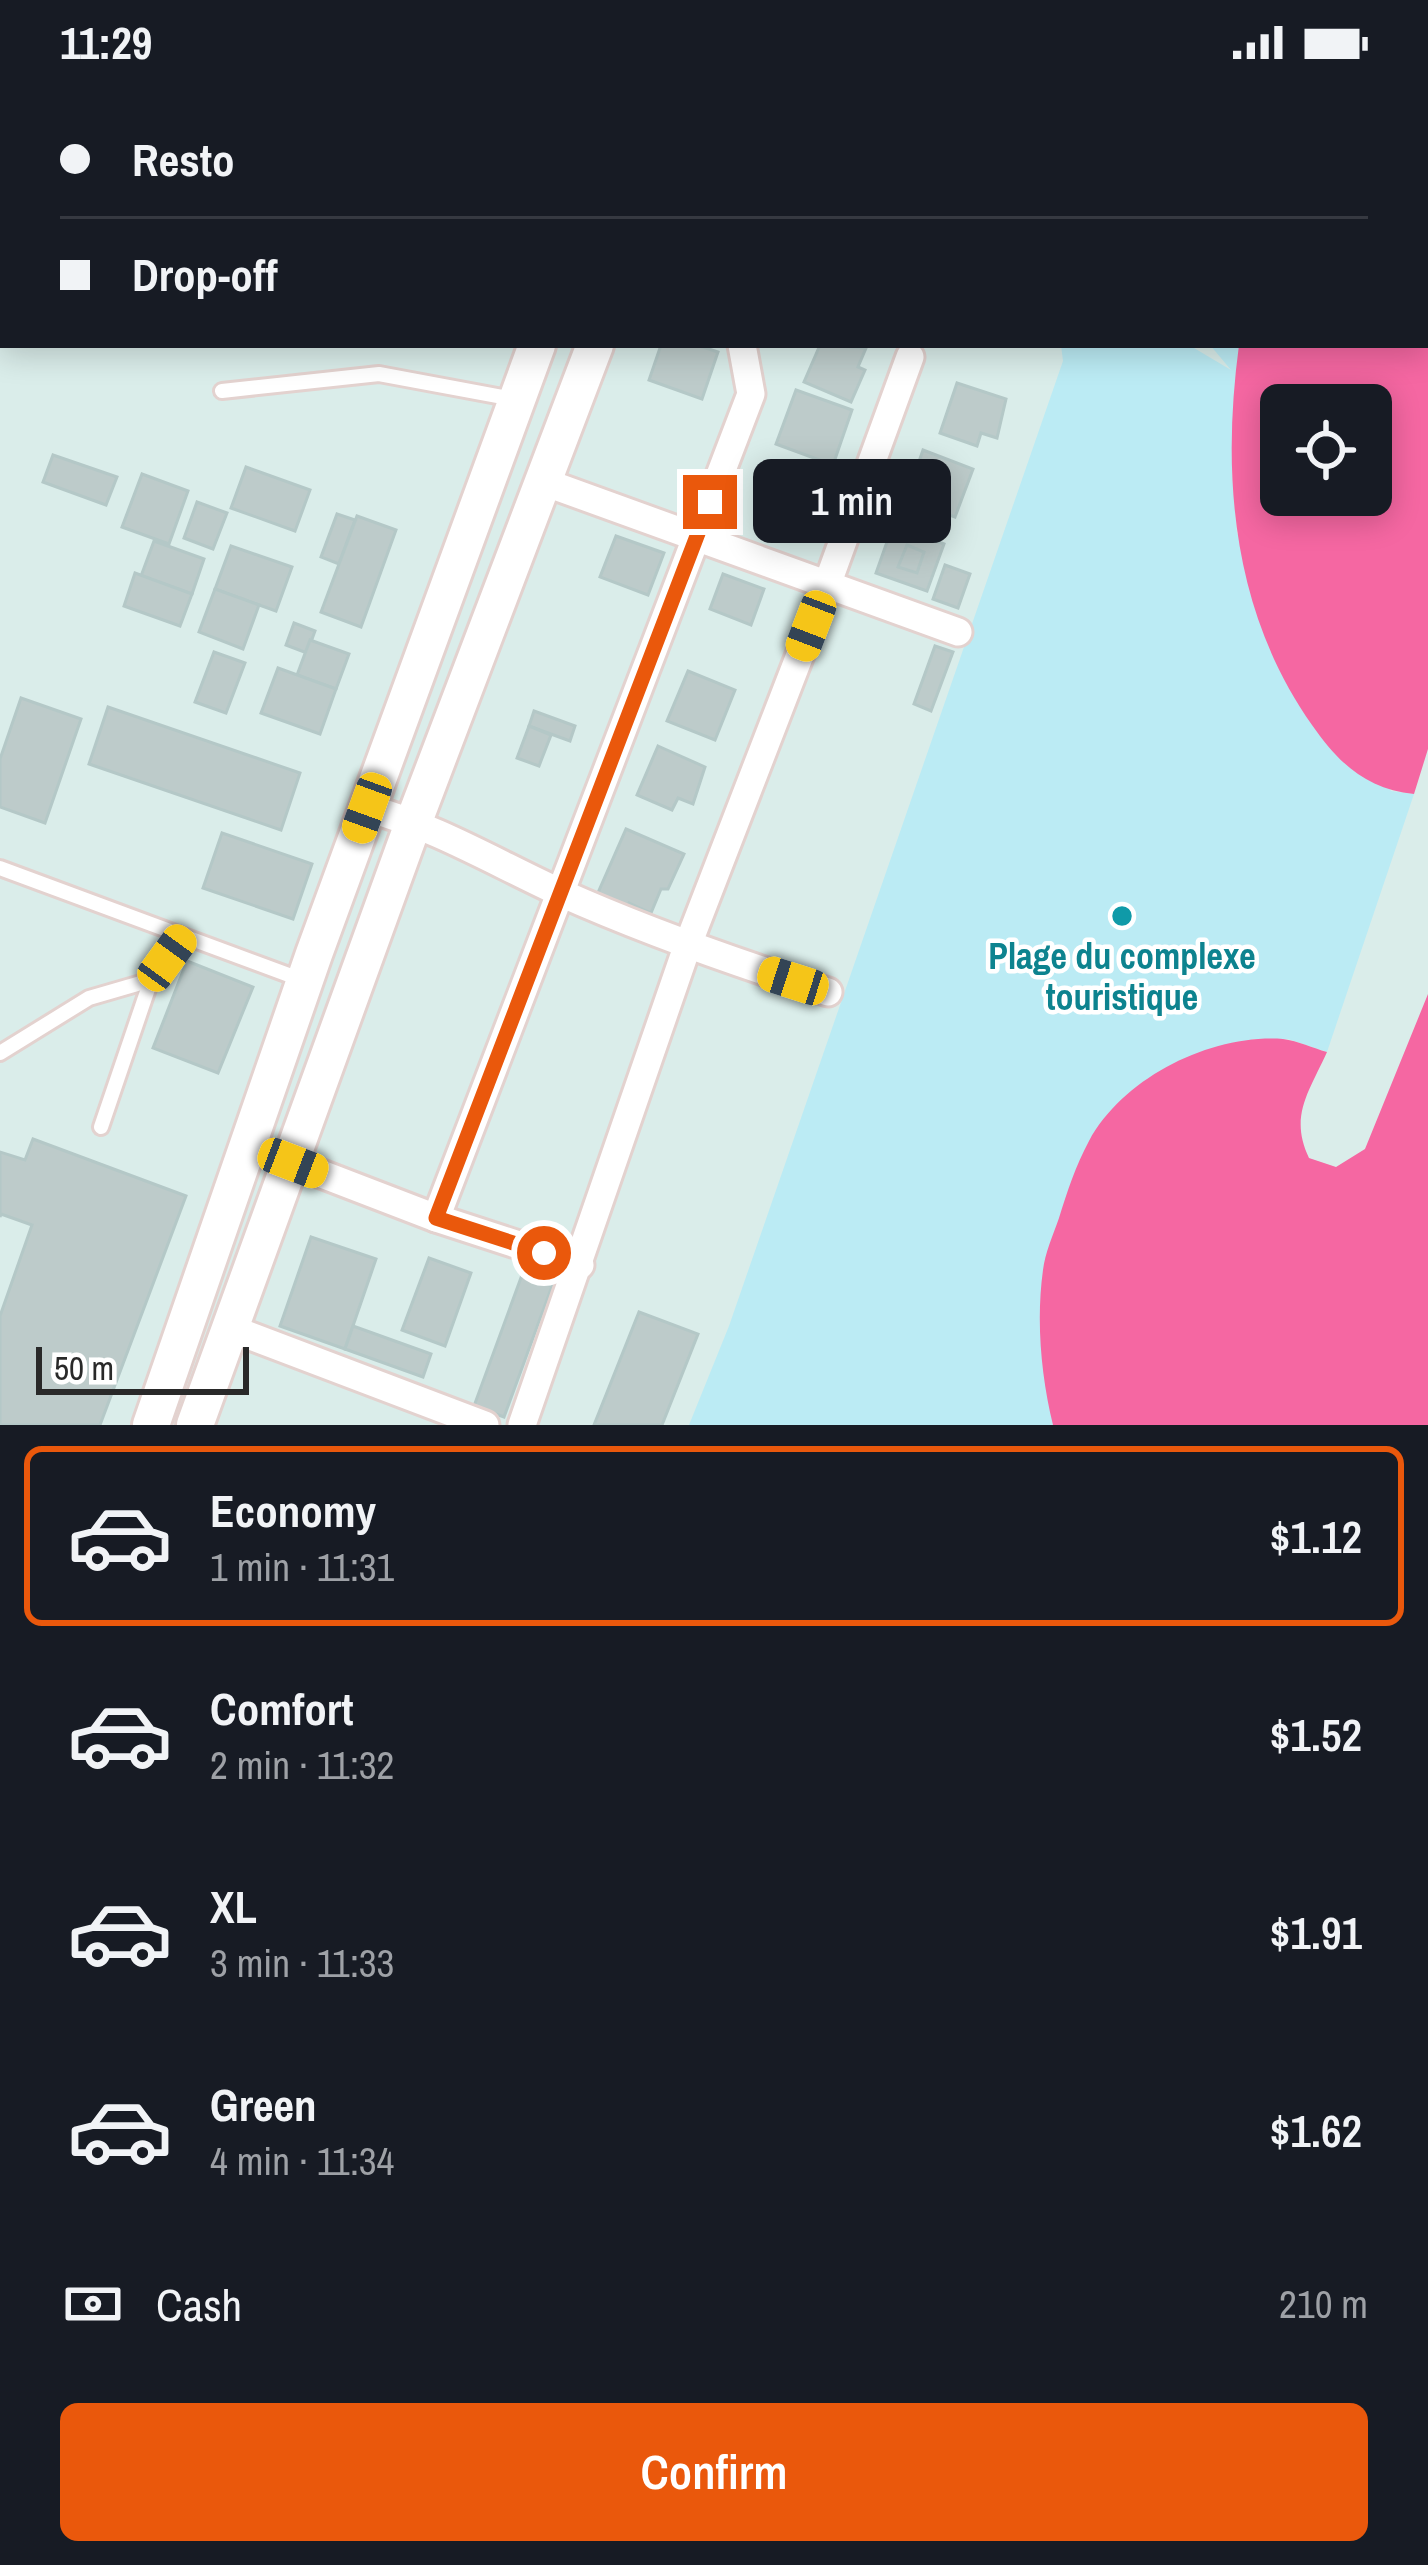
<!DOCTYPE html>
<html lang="en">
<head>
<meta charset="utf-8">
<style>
	body { margin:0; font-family:"Archivo Narrow",sans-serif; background:#242831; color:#f1f3f6; height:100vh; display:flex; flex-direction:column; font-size:45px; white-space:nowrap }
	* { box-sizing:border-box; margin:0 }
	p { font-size:39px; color:#9ea1a6 }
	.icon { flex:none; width:66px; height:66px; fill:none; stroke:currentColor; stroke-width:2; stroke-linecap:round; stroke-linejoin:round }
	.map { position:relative; height:1341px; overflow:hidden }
	.side { display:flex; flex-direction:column; background:#171b24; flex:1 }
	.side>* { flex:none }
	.hud { position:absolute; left:0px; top:0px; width:1428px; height:264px; box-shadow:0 6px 30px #0003; display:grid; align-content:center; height:264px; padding:0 60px; background:#171b24 }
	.controls { position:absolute; left:1260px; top:300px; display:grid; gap:24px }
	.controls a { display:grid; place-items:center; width:132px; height:132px; border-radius:18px; background:#171b24; box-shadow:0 6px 30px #0003; font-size:60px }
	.scale { position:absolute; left:36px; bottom:30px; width:213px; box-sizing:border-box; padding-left:12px; border:6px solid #292929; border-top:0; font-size:33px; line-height:42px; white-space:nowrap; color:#292929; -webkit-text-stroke:9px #fff; paint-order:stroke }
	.end { position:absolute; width:54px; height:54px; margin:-27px; border:15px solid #ea580c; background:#fff; box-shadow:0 0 0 6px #fff }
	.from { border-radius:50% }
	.bubble { position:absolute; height:84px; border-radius:18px; background:#171b24; box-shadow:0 6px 30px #0003; font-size:39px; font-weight:600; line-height:84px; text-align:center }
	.car { position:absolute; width:36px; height:72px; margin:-36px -18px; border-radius:15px; box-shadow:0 0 9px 3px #0007; background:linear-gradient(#f5c518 24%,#345 0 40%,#f5c518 0 76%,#345 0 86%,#f5c518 0) }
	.hud b { display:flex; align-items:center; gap:42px; height:114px; font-size:45px }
	.hud b+b { border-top:3px solid #363941 }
	.hud i { width:30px; height:30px; background:#f1f3f6 }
	ul { padding:21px 0 0; list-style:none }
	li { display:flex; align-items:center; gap:36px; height:180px; margin:0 24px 18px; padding:0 36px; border:6px solid transparent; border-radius:18px }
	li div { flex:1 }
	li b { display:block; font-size:45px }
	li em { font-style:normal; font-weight:600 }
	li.on { border-color:#ea580c }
	li>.icon { width:108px; height:108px; stroke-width:1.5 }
	.pay { display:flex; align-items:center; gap:30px; height:132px; padding:0 60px; font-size:45px }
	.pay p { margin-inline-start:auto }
	.primary-button { display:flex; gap:24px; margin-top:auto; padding:24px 60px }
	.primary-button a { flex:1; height:138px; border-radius:18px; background:#ea580c; color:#fff; font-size:48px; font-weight:600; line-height:138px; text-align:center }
	.status { display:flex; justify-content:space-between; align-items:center; height:84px; padding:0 60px; background:#171b24; direction:ltr }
	.status svg { height:33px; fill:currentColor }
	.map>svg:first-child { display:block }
	.sand { fill:#bbebf4 }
	.water { fill:#f567a2; fill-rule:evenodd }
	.building { fill:#bdcbca; stroke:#b4c8c7; stroke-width:3 }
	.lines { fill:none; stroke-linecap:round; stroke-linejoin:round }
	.lane-casing { stroke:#e3d2cf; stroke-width:20 }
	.street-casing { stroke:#e3d2cf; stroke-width:33 }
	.secondary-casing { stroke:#e3d2cf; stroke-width:42 }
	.lane { stroke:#fff; stroke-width:14 }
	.street { stroke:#fff; stroke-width:27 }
	.secondary { stroke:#fff; stroke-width:36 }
	.route { stroke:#ea580c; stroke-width:15 }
	.culture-dot { fill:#0f9aa8; stroke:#fff; stroke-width:4.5 }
	.labels { text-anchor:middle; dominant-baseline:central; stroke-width:9; stroke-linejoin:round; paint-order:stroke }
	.culture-label { font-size:36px; font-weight:bold; fill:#0d838f; stroke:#fff }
</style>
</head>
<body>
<div class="status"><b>11:29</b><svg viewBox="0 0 49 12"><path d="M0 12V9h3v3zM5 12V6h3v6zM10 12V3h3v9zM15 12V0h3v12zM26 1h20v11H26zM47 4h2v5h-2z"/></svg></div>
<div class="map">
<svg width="1428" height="1341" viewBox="0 0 1428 1341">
	<rect width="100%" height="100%" fill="#daedea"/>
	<!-- sand -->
	<g class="sand">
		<polygon points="1027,0 1285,0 1026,3"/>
		<polygon points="1061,261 1189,261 1231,286 1210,261 1239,261 1232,389 1237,449 1391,707 1414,710 1327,968 1288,955 1252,955 1041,1256 1053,1341 689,1341 729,1242 1063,277"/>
	</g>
	<!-- water -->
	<g class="water">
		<path d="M1285,0H1428V665L1414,710C1367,705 1339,680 1312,641C1233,529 1221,394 1239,261H1425V3H1284ZM1281,321H1371V411H1281Z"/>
		<path d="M1428,910V1341H1053C1041,1292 1036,1236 1043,1186C1045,1169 1053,1151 1059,1134C1067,1108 1076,1081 1089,1057C1124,993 1211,950 1283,955C1298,957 1313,964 1327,968C1309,1008 1289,1032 1309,1074L1336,1083L1365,1065Z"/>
	</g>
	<!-- building -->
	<g class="building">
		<polygon points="661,261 697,261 718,268 702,315 649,296"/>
		<polygon points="820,261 866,264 858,283 865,286 851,318 804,298"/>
		<polygon points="957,299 1006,315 997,354 981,349 977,362 940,349"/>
		<polygon points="796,306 852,326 833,381 776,360"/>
		<polygon points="923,366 973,385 955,433 906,415"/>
		<polygon points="53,371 117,393 106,421 43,398"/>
		<polygon points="246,383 310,406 295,447 231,424"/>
		<polygon points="142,390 188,407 169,460 122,443"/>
		<polygon points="197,418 227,429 213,465 184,454"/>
		<polygon points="337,430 355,436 339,480 321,473"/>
		<polygon points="357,432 396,446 361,543 321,528"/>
		<polygon points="893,441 944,460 927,507 876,489"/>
		<polygon points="616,452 664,469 648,511 600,493"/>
		<polygon points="154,457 204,475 192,510 141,492"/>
		<polygon points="907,461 924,468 917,489 898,483"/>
		<polygon points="231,462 292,483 276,527 215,505"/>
		<polygon points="945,481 970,490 958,524 933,515"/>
		<polygon points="135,489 192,510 180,542 124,522"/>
		<polygon points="723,490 764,505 751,541 710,525"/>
		<polygon points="215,505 259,521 243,565 199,548"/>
		<polygon points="294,539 315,547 307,569 286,561"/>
		<polygon points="310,556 349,570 336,605 297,591"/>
		<polygon points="935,562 953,568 931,627 914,620"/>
		<polygon points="214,568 245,579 226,629 195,618"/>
		<polygon points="278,584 336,605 320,650 261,629"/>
		<polygon points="688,587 735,606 715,656 667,637"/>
		<polygon points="21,614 81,635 45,739 0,723 0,675"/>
		<polygon points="108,623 300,689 281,746 89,680"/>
		<polygon points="534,627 575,642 570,657 529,642"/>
		<polygon points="529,642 551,651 539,682 517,674"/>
		<polygon points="658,662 705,683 693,720 678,714 672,726 637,711"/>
		<polygon points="626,745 684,770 668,805 661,805 651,829 629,819 627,824 597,811"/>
		<polygon points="222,749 312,780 293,835 203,804"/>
		<polygon points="187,877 253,903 218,989 153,964"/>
		<polygon points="33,1055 186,1112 100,1341 0,1341 0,1232 32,1141 1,1130 0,1133 0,1068 25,1076"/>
		<polygon points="311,1153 376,1175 345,1265 280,1242"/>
		<polygon points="429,1174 471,1189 445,1262 402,1246"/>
		<polygon points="522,1191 552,1202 504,1333 474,1322"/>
		<polygon points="639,1228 698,1250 662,1341 594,1341"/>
		<polygon points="353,1242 431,1270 423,1293 345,1265"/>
	</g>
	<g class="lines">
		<defs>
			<g id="lane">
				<polyline points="254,0 254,3"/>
				<polyline points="374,0 383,3"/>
				<polyline points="650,3 652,0"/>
				<polyline points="222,307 379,290 513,315"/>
				<polyline points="0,784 305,897"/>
				<polyline points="0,969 89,914 151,896"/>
				<polyline points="101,1043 151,896 183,852"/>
			</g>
			<g id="street">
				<polyline points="544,398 958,548"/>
				<path d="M367,724C436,743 496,779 561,809C648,848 737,879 828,908"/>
				<polyline points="293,1079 436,1134 580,1181"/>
				<polyline points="436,1134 751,310 742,261"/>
				<polyline points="232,1245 485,1341"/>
				<polyline points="522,1341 687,863 827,501 910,273"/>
			</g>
			<g id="secondary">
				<polyline points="0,40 3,40"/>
				<polyline points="151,1341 314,870 537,261"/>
				<polyline points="195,1341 414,737 595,261"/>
			</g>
		</defs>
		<!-- lane casing -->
		<use href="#lane" class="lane-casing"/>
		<!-- street casing -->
		<use href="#street" class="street-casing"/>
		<!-- secondary casing -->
		<use href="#secondary" class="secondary-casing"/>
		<!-- lane -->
		<use href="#lane" class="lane"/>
		<!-- street -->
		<use href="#street" class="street"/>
		<!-- secondary -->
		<use href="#secondary" class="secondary"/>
	</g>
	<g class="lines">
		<!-- route -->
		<polyline class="route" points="544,1169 436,1134 710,418"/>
	</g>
	<!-- markers -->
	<circle class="culture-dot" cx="1122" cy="832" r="12"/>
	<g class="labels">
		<!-- culture labels -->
		<g class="culture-label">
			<text x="1122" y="872">Plage du complexe<tspan x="1122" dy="41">touristique</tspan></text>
		</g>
	</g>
</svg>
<div class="controls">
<a><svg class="icon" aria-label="locate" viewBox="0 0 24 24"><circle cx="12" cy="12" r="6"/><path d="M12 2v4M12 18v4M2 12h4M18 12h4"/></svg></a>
</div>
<div class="scale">50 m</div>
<i class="end from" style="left:544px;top:1169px"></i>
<i class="end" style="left:710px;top:418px"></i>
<div class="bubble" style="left:753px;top:375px;width:198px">1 min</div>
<i class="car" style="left:811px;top:542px;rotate:201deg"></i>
<i class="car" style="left:367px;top:724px;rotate:200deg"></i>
<i class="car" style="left:167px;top:874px;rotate:36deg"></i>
<i class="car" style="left:793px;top:897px;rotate:288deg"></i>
<i class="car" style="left:293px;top:1079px;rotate:111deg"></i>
<div class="hud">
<b><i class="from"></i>Resto</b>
<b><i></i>Drop-off</b>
</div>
</div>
<section class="side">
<ul>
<li class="on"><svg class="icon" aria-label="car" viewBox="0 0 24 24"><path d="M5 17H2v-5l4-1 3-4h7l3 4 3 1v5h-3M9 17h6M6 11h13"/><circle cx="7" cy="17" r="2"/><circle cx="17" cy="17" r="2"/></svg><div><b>Economy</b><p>1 min · 11:31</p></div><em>$1.12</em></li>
<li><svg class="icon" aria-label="car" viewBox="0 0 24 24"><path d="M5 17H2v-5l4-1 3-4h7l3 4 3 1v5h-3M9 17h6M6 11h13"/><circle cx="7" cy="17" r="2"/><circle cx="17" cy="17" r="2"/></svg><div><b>Comfort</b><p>2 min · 11:32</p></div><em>$1.52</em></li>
<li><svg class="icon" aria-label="car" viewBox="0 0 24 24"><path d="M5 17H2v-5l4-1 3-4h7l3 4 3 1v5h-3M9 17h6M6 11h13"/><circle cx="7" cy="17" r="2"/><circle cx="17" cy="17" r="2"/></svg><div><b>XL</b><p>3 min · 11:33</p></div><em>$1.91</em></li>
<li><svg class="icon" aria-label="car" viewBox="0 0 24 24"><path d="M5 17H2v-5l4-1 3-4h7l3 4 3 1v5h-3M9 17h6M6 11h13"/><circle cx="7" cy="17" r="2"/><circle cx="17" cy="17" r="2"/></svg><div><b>Green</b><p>4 min · 11:34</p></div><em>$1.62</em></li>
</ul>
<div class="pay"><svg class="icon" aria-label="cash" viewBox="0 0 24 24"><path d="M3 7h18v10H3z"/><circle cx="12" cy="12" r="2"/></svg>Cash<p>210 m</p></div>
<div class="primary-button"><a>Confirm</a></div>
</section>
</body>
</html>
